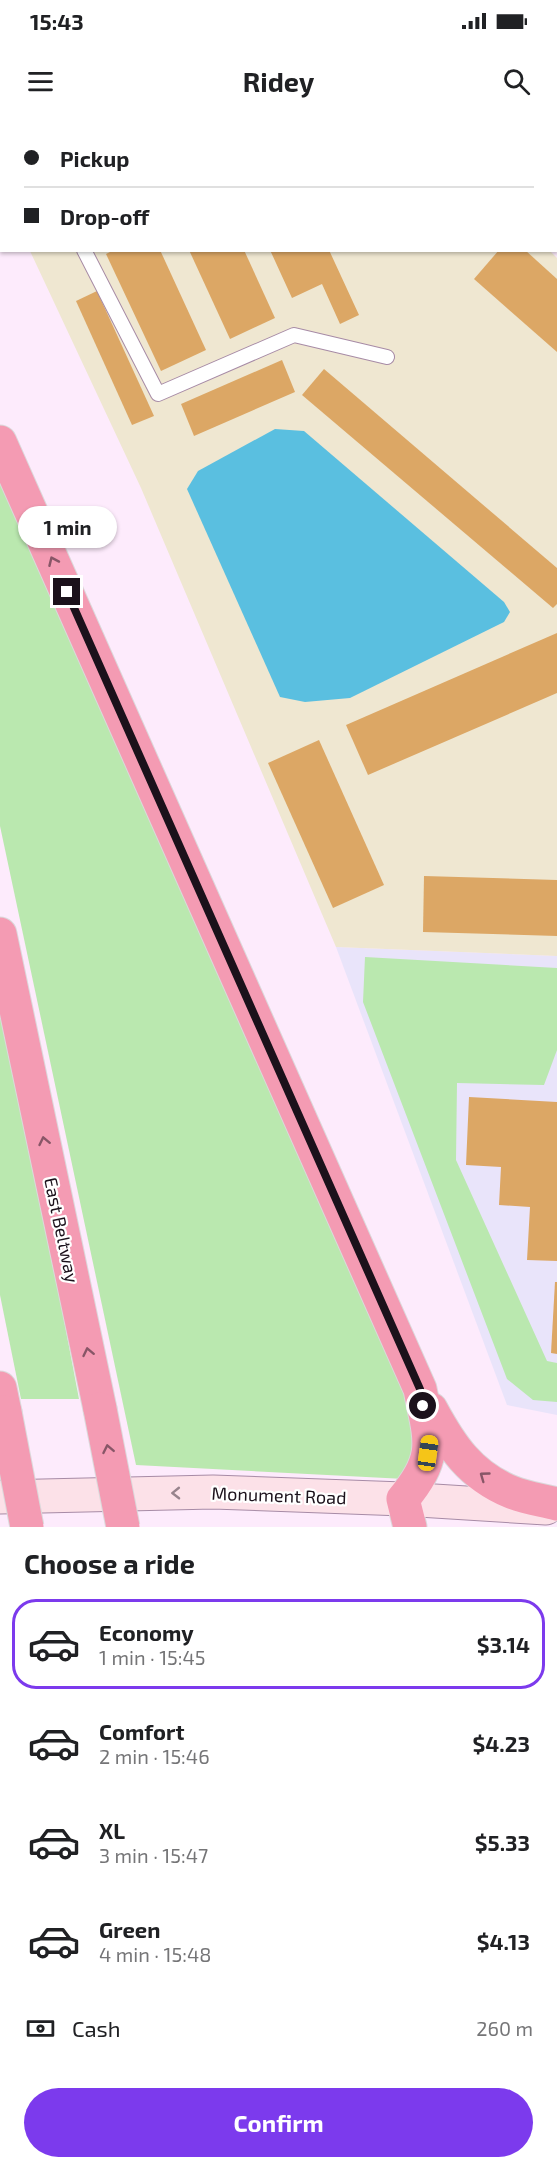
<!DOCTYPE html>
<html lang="en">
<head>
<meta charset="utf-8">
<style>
	body { margin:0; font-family:"Exo 2",sans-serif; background:#f6f6f6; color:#202124; height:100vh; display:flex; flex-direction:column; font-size:22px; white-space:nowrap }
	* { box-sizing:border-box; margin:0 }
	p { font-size:20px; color:#757577 }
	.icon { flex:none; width:33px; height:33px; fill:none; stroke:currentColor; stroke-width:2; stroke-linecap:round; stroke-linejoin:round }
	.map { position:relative; height:1407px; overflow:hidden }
	.details { display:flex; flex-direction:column; background:#fff; flex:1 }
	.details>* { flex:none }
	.guide { position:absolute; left:0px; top:0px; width:558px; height:132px; box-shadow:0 2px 4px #0004; display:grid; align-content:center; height:132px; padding:0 24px; background:#fff }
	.end { position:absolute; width:27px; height:27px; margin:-14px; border:8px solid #1b111b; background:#fff; box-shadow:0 0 0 3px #fff }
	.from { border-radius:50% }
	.bubble { position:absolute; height:42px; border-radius:21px; background:#fff; box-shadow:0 2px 4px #0004; font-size:20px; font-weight:700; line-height:42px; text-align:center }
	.car { position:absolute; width:18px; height:36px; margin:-18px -9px; border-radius:8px; box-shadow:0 0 4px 2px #0007; background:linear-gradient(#f5c518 24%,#345 0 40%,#f5c518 0 76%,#345 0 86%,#f5c518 0) }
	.guide b { display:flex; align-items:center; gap:21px; height:57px; font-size:22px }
	.guide b+b { border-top:2px solid #e0e0e0 }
	.guide i { width:15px; height:15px; background:#202124 }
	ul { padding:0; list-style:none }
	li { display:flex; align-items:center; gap:18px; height:90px; margin:0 12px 9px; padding:0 12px; border:3px solid transparent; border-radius:24px }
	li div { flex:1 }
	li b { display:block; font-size:22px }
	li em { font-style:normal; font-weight:700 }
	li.on { border-color:#7c3aed }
	li>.icon { width:54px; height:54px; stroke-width:1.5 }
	h2 { padding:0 24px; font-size:27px; line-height:72px }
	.pay { display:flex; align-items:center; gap:15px; height:66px; padding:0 24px; font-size:22px }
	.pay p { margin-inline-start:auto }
	.primary-button { display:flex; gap:12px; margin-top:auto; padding:12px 24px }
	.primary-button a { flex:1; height:69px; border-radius:36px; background:#7c3aed; color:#fff; font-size:24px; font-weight:700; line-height:69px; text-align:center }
	.status { display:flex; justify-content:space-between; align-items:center; height:42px; padding:0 30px; background:#fff; direction:ltr }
	.status svg { height:16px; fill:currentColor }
	header { display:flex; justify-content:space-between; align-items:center; height:78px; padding:0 24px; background:#fff; font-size:27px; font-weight:700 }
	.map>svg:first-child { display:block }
	.commercial { fill:#e9e4fa }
	.industrial { fill:#efe7d1 }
	.green { fill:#bae8af }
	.water { fill:#5abfe0 }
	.building { fill:#dca765 }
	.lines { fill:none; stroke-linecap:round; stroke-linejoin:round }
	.service-casing { stroke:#a78ba6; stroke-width:16 }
	.secondary-casing { stroke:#a78ba6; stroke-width:35 }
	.motorway-casing { stroke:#dbd9db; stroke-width:35 }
	.service { stroke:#fff; stroke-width:14 }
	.secondary { stroke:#fce1e8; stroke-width:33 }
	.motorway { stroke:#f49bb3; stroke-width:33 }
	.motorway-bridge-casing { stroke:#dbd9db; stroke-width:35; stroke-linecap:butt }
	.motorway-bridge { stroke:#f49bb3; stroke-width:33 }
	.oneway { stroke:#885667 }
	.oneway2 { stroke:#97838c }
	.route { stroke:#1b111b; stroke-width:8 }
	.labels { text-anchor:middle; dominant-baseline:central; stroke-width:4.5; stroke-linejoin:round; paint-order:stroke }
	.street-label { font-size:18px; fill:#1b111b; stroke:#fff }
</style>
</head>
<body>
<div class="status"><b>15:43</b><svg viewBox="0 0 49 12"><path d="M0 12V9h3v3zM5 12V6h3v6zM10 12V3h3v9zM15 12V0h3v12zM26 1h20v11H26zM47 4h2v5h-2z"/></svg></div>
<header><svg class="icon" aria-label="menu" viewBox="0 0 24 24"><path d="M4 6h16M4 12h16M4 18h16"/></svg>Ridey<svg class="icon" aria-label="search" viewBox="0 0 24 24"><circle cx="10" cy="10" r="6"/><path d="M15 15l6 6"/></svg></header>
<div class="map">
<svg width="557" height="1407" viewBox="0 0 557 1407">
	<rect width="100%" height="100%" fill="#fdebfc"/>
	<!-- commercial -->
	<polygon class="commercial" points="336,827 557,836 557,1295 507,1285"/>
	<!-- industrial -->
	<g class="industrial">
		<polygon points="0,0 402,0 404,1 2,2 1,69"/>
		<polygon points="549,130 557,138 557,836 336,827 141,368 30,131"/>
	</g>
	<!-- green -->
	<g class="green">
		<polygon points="0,346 420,1310 405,1359 136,1345 0,706"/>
		<polygon points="365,837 557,848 557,930 544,965 457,963 456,1040 547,1241 557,1243 557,1282 533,1280 507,1259 363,882"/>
		<polygon points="0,878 36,1053 79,1279 21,1279 0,1175"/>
	</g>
	<!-- water -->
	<polygon class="water" points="275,309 304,311 504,482 510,492 504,502 350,578 305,582 280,577 187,369 198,351"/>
	<!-- building -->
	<g class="building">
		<polygon points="114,130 160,130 206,230 161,251 106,134"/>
		<polygon points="189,130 244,130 275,198 230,219"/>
		<polygon points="270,130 329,130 359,195 340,204 322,164 292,178"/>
		<polygon points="499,130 525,130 557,159 557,232 474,159"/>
		<polygon points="97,171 154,296 132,305 76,181"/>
		<polygon points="282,240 295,272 194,316 181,284"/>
		<polygon points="324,249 557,448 557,484 553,488 302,275"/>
		<polygon points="557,513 557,573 368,655 346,605"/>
		<polygon points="319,620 384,765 333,788 268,643"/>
		<polygon points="424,756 557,760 557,816 423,812"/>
		<polygon points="469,977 557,982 557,1141 527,1140 530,1087 499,1085 501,1047 466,1045"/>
		<polygon points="555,1162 557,1162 557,1234 551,1233"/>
	</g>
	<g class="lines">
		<defs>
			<g id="service">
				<polyline points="162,2 163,0"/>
				<polyline points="84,130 158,274 294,215 387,237"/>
			</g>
			<polyline id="secondary" points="0,1377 213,1372 403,1379 546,1388"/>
			<g id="motorway">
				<path d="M0,322L420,1269C430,1320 439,1337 403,1379L410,1407"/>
				<polyline points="0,814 100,1289"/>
				<polyline points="0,1268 5,1292"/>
				<path d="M431,1289C451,1326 470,1355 511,1372C525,1378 542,1380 557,1384"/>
			</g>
		</defs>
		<!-- service casing -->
		<use href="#service" class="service-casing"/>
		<!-- secondary casing -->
		<use href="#secondary" class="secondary-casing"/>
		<!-- motorway casing -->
		<use href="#motorway" class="motorway-casing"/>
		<!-- service -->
		<use href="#service" class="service"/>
		<!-- secondary -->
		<use href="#secondary" class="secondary"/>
		<!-- motorway -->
		<use href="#motorway" class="motorway"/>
		<defs>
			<g id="motorway-bridge">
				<polyline points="100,1289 123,1407"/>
				<polyline points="5,1292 27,1407"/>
			</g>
		</defs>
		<!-- motorway-bridge casing -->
		<use href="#motorway-bridge" class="motorway-bridge-casing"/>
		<!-- motorway-bridge -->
		<use href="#motorway-bridge" class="motorway-bridge"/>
	</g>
	<!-- one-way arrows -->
	<defs><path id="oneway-chevron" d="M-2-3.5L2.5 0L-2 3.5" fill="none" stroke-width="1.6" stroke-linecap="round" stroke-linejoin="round" transform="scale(1.5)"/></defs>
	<g class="oneway">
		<use href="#oneway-chevron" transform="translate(53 441) rotate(-114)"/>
		<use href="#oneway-chevron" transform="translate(44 1021) rotate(-102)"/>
		<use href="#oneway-chevron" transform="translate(88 1232) rotate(-102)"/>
		<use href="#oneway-chevron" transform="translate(108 1329) rotate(-101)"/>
		<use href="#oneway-chevron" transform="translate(484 1356) rotate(-144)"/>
	</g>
	<use class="oneway2" href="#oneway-chevron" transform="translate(176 1373) rotate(179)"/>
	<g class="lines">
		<!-- route -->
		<polyline class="route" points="67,472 420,1269 423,1286"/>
	</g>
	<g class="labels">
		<!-- street labels -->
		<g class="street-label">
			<text transform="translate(62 1110) rotate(78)">East Beltway</text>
			<text transform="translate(279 1375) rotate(2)">Monument Road</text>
		</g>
	</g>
</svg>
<i class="end from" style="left:423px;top:1286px"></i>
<i class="end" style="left:67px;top:472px"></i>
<div class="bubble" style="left:18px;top:386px;width:99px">1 min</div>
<i class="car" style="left:428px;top:1333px;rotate:8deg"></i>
<div class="guide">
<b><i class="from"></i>Pickup</b>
<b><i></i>Drop-off</b>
</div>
</div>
<section class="details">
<h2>Choose a ride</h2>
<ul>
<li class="on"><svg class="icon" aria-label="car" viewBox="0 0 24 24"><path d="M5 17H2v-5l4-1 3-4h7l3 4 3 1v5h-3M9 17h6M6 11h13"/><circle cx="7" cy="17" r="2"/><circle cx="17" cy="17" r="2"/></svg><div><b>Economy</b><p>1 min · 15:45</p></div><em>$3.14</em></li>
<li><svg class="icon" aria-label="car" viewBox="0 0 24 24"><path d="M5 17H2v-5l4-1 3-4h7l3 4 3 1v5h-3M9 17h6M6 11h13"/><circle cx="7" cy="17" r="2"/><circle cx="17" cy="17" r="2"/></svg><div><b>Comfort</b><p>2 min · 15:46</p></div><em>$4.23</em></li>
<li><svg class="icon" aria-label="car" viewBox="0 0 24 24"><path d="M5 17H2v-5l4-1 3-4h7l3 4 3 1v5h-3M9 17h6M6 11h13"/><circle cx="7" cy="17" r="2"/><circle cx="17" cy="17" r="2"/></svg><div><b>XL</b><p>3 min · 15:47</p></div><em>$5.33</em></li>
<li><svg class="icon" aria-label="car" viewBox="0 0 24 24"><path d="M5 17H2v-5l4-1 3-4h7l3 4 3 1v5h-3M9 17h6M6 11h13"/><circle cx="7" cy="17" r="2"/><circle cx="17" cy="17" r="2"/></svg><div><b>Green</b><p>4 min · 15:48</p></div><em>$4.13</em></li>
</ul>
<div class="pay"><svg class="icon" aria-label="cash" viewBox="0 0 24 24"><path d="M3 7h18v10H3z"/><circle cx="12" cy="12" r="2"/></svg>Cash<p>260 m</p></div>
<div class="primary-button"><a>Confirm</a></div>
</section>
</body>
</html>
